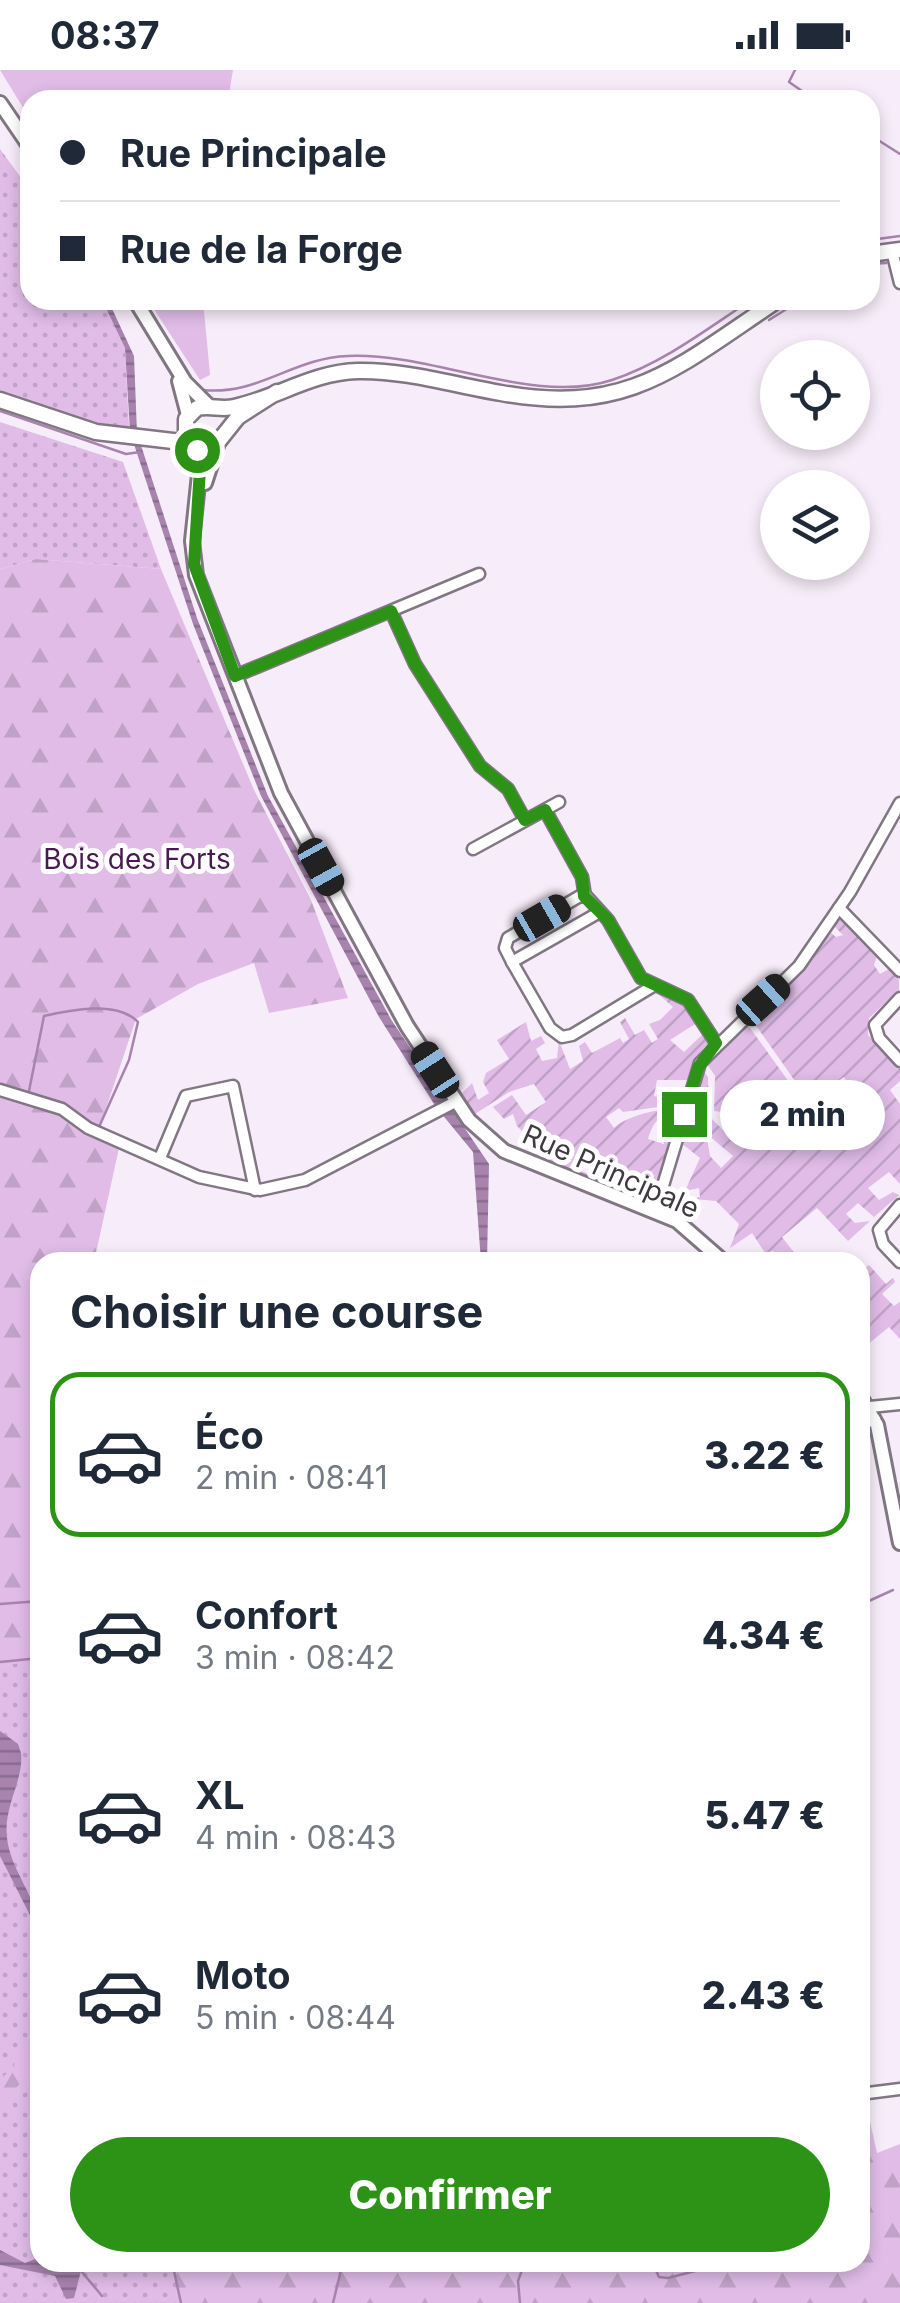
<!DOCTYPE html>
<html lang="fr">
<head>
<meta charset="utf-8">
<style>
	body { margin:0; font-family:Inter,sans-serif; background:#f2f2f3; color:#1f2937; height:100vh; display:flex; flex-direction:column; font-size:38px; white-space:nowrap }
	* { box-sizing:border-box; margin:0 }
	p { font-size:32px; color:#747a83 }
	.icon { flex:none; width:55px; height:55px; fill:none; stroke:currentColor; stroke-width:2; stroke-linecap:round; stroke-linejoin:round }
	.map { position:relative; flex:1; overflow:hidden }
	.details { position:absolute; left:30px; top:1182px; width:840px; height:1020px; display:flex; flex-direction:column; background:#fff; border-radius:30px; box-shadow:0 5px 15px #0003 }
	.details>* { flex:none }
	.top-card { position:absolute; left:20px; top:20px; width:860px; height:220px; border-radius:30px; box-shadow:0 5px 15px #0003; display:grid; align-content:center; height:220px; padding:0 40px; background:#fff }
	.buttons { position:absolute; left:760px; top:270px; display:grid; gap:20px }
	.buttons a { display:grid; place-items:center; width:110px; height:110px; border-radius:50%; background:#fff; box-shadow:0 5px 15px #0003; font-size:50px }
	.end { position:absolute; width:45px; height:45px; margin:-22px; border:12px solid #2c9317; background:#fff; box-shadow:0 0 0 5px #fff }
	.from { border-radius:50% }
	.bubble { position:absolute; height:70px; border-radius:35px; background:#fff; box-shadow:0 5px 15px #0003; font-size:32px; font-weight:800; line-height:70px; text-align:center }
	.car { position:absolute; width:30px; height:60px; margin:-30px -15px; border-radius:12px; box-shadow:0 0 8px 2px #0007; background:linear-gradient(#222 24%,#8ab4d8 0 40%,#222 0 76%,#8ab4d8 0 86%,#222 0) }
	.top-card b { display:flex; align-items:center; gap:35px; height:95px; font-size:38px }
	.top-card b+b { border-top:2px solid #e0e1e3 }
	.top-card i { width:25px; height:25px; background:#1f2937 }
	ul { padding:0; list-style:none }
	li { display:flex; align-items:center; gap:30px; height:165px; margin:0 20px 15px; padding:0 20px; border:5px solid transparent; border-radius:30px }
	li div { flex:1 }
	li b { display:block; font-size:38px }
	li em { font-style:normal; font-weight:800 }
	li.on { border-color:#2c9317 }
	li>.icon { width:90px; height:90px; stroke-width:1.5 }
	h2 { padding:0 40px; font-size:45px; line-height:120px }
	.cta { display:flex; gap:20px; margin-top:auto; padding:20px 40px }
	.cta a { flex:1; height:115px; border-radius:60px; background:#2c9317; color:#fff; font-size:40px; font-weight:800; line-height:115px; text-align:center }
	.status { display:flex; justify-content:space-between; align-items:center; height:70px; padding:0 50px; background:#fff; direction:ltr }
	.status svg { height:28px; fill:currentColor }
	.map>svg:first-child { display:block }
	.grass { fill:url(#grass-dots) }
	.forest { fill:url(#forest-firs) }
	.park { fill:#e0bce7 }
	.garden { fill:url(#garden-furrows) }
	.water { fill:url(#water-rules) }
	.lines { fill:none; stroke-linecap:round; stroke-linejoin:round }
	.stream { stroke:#a783ae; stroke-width:2.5 }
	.minor-casing { stroke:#807782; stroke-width:15 }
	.tertiary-casing { stroke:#807782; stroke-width:18 }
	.secondary-casing { stroke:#807782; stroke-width:19 }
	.minor { stroke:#fff; stroke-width:10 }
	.tertiary { stroke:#fff; stroke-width:12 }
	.secondary { stroke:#fff; stroke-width:14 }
	.route { stroke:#2c9317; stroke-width:12 }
	.labels { text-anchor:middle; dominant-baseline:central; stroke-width:10; stroke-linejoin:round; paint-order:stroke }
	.park-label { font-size:28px; fill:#481a51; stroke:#fff }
	.street-label { font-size:28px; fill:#3e3a3f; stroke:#fff }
</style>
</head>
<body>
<div class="status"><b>08:37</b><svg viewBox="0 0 49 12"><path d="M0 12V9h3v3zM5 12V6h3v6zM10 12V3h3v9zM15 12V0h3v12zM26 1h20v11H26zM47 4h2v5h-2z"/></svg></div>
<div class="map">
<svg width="900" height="2233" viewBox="0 0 900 2233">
	<defs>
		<pattern id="grass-dots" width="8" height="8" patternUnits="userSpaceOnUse" patternTransform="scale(2.5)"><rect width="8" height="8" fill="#e0bce7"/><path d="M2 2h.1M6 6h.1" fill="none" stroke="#c1a2c7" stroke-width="1.8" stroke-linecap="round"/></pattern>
		<pattern id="forest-firs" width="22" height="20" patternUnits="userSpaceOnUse" patternTransform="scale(2.5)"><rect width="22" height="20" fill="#e0bce7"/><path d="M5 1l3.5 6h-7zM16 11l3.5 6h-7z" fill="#c1a2c7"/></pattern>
		<pattern id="garden-furrows" width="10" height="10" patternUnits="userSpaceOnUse" patternTransform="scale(2.5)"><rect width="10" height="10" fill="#e0bce7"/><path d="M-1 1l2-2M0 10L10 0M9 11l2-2" fill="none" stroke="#c1a2c7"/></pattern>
		<pattern id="water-rules" width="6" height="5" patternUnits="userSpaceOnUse" patternTransform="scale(2.5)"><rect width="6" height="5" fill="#a783ae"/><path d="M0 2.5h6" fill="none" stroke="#896c8f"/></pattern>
	</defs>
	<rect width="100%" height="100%" fill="#f7ecf9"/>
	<!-- grass -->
	<g class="grass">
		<polygon points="0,79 30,120 30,230 102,230 125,278 129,357 88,353 0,323"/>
		<polygon points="0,352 123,392 161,499 36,489 0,499"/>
		<polygon points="34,1590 40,1611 40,2192 171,2193 181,2233 0,2233 0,1596"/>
	</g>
	<!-- forest -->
	<g class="forest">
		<polygon points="36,489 161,499 254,720 311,830 348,928 269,943 254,893 198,914 136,949 99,1059 119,1078 94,1192 40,1192 40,1611 33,1591 0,1596 0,499"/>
		<polygon points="28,1974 36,1979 37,1996 8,2026 0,2052 0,2010 14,1996 17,1976"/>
		<polygon points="867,2038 877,2083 900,2074 900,2233 181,2233 171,2193 860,2192 860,2040"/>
	</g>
	<!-- park -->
	<g class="park">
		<polygon points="0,0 233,0 228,30 30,30 30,49"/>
		<polygon points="148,230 203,230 210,305 200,310"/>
	</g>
	<!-- garden -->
	<g class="garden">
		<polygon points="838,847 877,886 874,895 880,904 889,899 899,910 899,920 869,948 868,965 900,999 900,1011 890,1020 900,1034 900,1114 889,1102 868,1118 879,1130 893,1122 899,1125 874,1147 858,1133 846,1144 855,1153 870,1151 848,1171 817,1138 782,1167 799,1189 817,1182 823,1192 781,1192 773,1181 765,1183 752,1163 730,1178 739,1154 716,1131 693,1129 700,1127 699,1118 685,1121 700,1088 681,1073 690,1064 707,1068 710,1086 721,1098 733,1086 701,1059 698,1050 702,1046 697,1041 690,1048 693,1059 684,1059 704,1002 708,1007 709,1046 725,1062 737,1052 729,1043 714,1041 715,1006 706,992 745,951 812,1044 829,1033 836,1045 841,1042 844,1048 861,1035 844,1007 809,1031 750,947 829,861 836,867 843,865 833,855"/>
		<path d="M657,923L683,934L695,954L670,970L684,982L702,965L708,974L688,1010H657L654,1026L665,1029L667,1020L684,1018L679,1034L623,1042L619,1038L606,1047L614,1058C625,1047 661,1036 679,1041C663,1044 654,1048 648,1069L664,1074L667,1059L658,1053L667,1048L675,1052L660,1111L636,1103L629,1124L572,1103L574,1098L589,1104L593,1095L576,1087L567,1101L541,1090L559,1076L533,1063L527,1066L517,1056L513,1044L504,1049L493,1037L512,1025L526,1045L546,1032L534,1014L509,1022L475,1044L460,1025L472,1013L478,1030L489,1023L483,1012L486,1003L509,989L497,970L526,952L531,971L541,966L545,973L536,979L542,991L557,988L559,971L570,999L583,991L579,976L585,972L592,983L620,968L623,973L629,969L620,952L625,948L635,965L644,960L652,973L658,969L649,954L660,950L673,937Z"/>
		<polygon points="869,1195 886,1214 893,1208 895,1212 882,1224 894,1236 900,1232 900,1269 889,1257 861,1280 860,1214 868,1206 863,1200"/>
	</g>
	<!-- water -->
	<g class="water">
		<polygon points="102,230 108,230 134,286 137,363 197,548 268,726 392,951 489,1094 487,1192 481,1192 473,1082 436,1037 379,947 261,726 193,554 130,362 125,278"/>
		<path d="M0,1661L18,1674L21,1683C24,1711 3,1736 7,1768C11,1803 40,1830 40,1865L0,1786Z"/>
		<polygon points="0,2180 25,2193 40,2187 40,2192 83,2193 74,2228 66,2229 55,2206 0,2195"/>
	</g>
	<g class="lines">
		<!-- stream -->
		<g class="stream">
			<polyline points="795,0 789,12 815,30"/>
			<polyline points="870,65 900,84"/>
			<polyline points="870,170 900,166"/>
			<polyline points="870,194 886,193"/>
			<polyline points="769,250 801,230"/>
			<path d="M202,320C259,326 292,288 348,286C431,282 534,336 612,310C663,293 707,259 751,230"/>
			<polyline points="0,341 126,384 140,382"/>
			<path d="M28,1026L44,946C70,940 117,930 138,952L129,990L99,1057"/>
			<polyline points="0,1534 40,1531"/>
			<polyline points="860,1535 893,1520"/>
			<polyline points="0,1592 40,1588"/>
			<polyline points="172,2192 181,2233"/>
			<polyline points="652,2192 659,2207 668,2208 730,2192"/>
			<polyline points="82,2202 102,2226"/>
			<polyline points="333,2233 343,2192"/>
			<polyline points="520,2233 518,2211 525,2192"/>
		</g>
		<defs>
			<g id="minor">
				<polyline points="892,181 900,213"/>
				<polyline points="391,541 415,594 480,696 508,719 525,750"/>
				<polyline points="235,606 479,504"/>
				<polyline points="545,740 582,807 585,826"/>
				<polyline points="473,779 559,732"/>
				<polyline points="839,838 900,901"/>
				<polyline points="598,843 512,892 505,878 508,868 580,826 587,827 608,850 641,908 688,930 716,973"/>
				<polyline points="512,892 550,958 562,967 572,965 653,916"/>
				<polyline points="900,928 875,955 879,968 900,991"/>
				<polyline points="0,1020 62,1039 88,1058 199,1107 260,1120 305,1110 455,1032"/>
				<polyline points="160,1088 186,1026 233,1016 255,1120"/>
				<polyline points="900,1135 879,1160 883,1174 900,1192"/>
				<polyline points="655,1142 700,993 799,896 850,822 900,733"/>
				<polyline points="870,1337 900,1334"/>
				<polyline points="860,1355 875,1349"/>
				<polyline points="860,2024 900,2019"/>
			</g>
			<g id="tertiary">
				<polyline points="0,33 30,77"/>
				<polyline points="135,230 185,312 209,336"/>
				<polyline points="179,311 188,345"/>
				<polyline points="195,376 200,395 192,471 196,505 281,723 407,956 469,1050 504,1081 677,1151 724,1192"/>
				<polyline points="205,413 217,376"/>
				<polyline points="860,1326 877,1355 900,1473"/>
			</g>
			<g id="secondary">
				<polyline points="870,184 900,180"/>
				<path d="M277,322L238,347L214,377H196L186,366V349L197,338C210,335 221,340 234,337C277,328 312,302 358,301C405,300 454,315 501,323C629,346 677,297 778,230"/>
				<polyline points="0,330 96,362 190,373"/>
			</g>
		</defs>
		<!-- minor casing -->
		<use href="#minor" class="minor-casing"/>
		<!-- tertiary casing -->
		<use href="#tertiary" class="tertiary-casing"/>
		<!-- secondary casing -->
		<use href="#secondary" class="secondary-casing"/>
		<!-- minor -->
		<use href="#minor" class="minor"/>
		<!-- tertiary -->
		<use href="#tertiary" class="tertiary"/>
		<!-- secondary -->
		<use href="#secondary" class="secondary"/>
	</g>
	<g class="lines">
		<!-- route -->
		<polyline class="route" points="197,380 200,399 194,494 235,606 391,541 415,594 480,696 508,719 525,750 545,740 582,807 584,826 608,850 641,908 688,930 716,973 698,998 684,1044"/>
	</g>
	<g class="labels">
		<!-- park labels -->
		<g class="park-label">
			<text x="137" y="789">Bois des Forts</text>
		</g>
		<!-- street labels -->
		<g class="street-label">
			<text transform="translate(611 1101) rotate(24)">Rue Principale</text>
		</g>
	</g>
</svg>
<div class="buttons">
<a><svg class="icon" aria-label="locate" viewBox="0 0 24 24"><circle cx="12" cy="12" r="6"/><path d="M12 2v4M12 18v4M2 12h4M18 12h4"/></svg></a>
<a><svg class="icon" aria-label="layers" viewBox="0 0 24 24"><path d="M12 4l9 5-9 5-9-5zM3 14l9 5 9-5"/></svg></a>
</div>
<i class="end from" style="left:197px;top:380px"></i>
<i class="end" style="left:684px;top:1044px"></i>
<div class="bubble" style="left:720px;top:1010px;width:165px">2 min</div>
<i class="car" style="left:321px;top:797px;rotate:151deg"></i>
<i class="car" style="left:542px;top:848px;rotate:60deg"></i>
<i class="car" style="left:763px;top:930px;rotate:48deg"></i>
<i class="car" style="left:435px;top:1000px;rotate:327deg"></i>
<div class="top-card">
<b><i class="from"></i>Rue Principale</b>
<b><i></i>Rue de la Forge</b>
</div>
<section class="details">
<h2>Choisir une course</h2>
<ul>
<li class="on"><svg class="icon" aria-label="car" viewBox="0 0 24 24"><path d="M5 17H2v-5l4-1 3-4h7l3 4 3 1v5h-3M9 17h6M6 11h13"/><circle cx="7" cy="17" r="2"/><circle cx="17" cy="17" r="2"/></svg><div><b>Éco</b><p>2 min · 08:41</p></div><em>3.22 €</em></li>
<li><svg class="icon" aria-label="car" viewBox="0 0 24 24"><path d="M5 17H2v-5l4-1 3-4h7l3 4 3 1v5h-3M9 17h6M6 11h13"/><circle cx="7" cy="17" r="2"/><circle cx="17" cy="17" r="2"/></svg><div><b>Confort</b><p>3 min · 08:42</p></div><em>4.34 €</em></li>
<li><svg class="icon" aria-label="car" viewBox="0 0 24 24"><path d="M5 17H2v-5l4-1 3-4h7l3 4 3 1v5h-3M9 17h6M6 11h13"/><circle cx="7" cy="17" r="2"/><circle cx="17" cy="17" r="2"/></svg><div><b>XL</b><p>4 min · 08:43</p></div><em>5.47 €</em></li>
<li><svg class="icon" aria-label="car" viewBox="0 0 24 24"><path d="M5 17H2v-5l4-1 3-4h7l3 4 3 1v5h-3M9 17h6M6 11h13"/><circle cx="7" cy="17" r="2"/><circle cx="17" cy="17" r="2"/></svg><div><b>Moto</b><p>5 min · 08:44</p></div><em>2.43 €</em></li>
</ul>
<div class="cta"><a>Confirmer</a></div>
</section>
</div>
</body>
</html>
